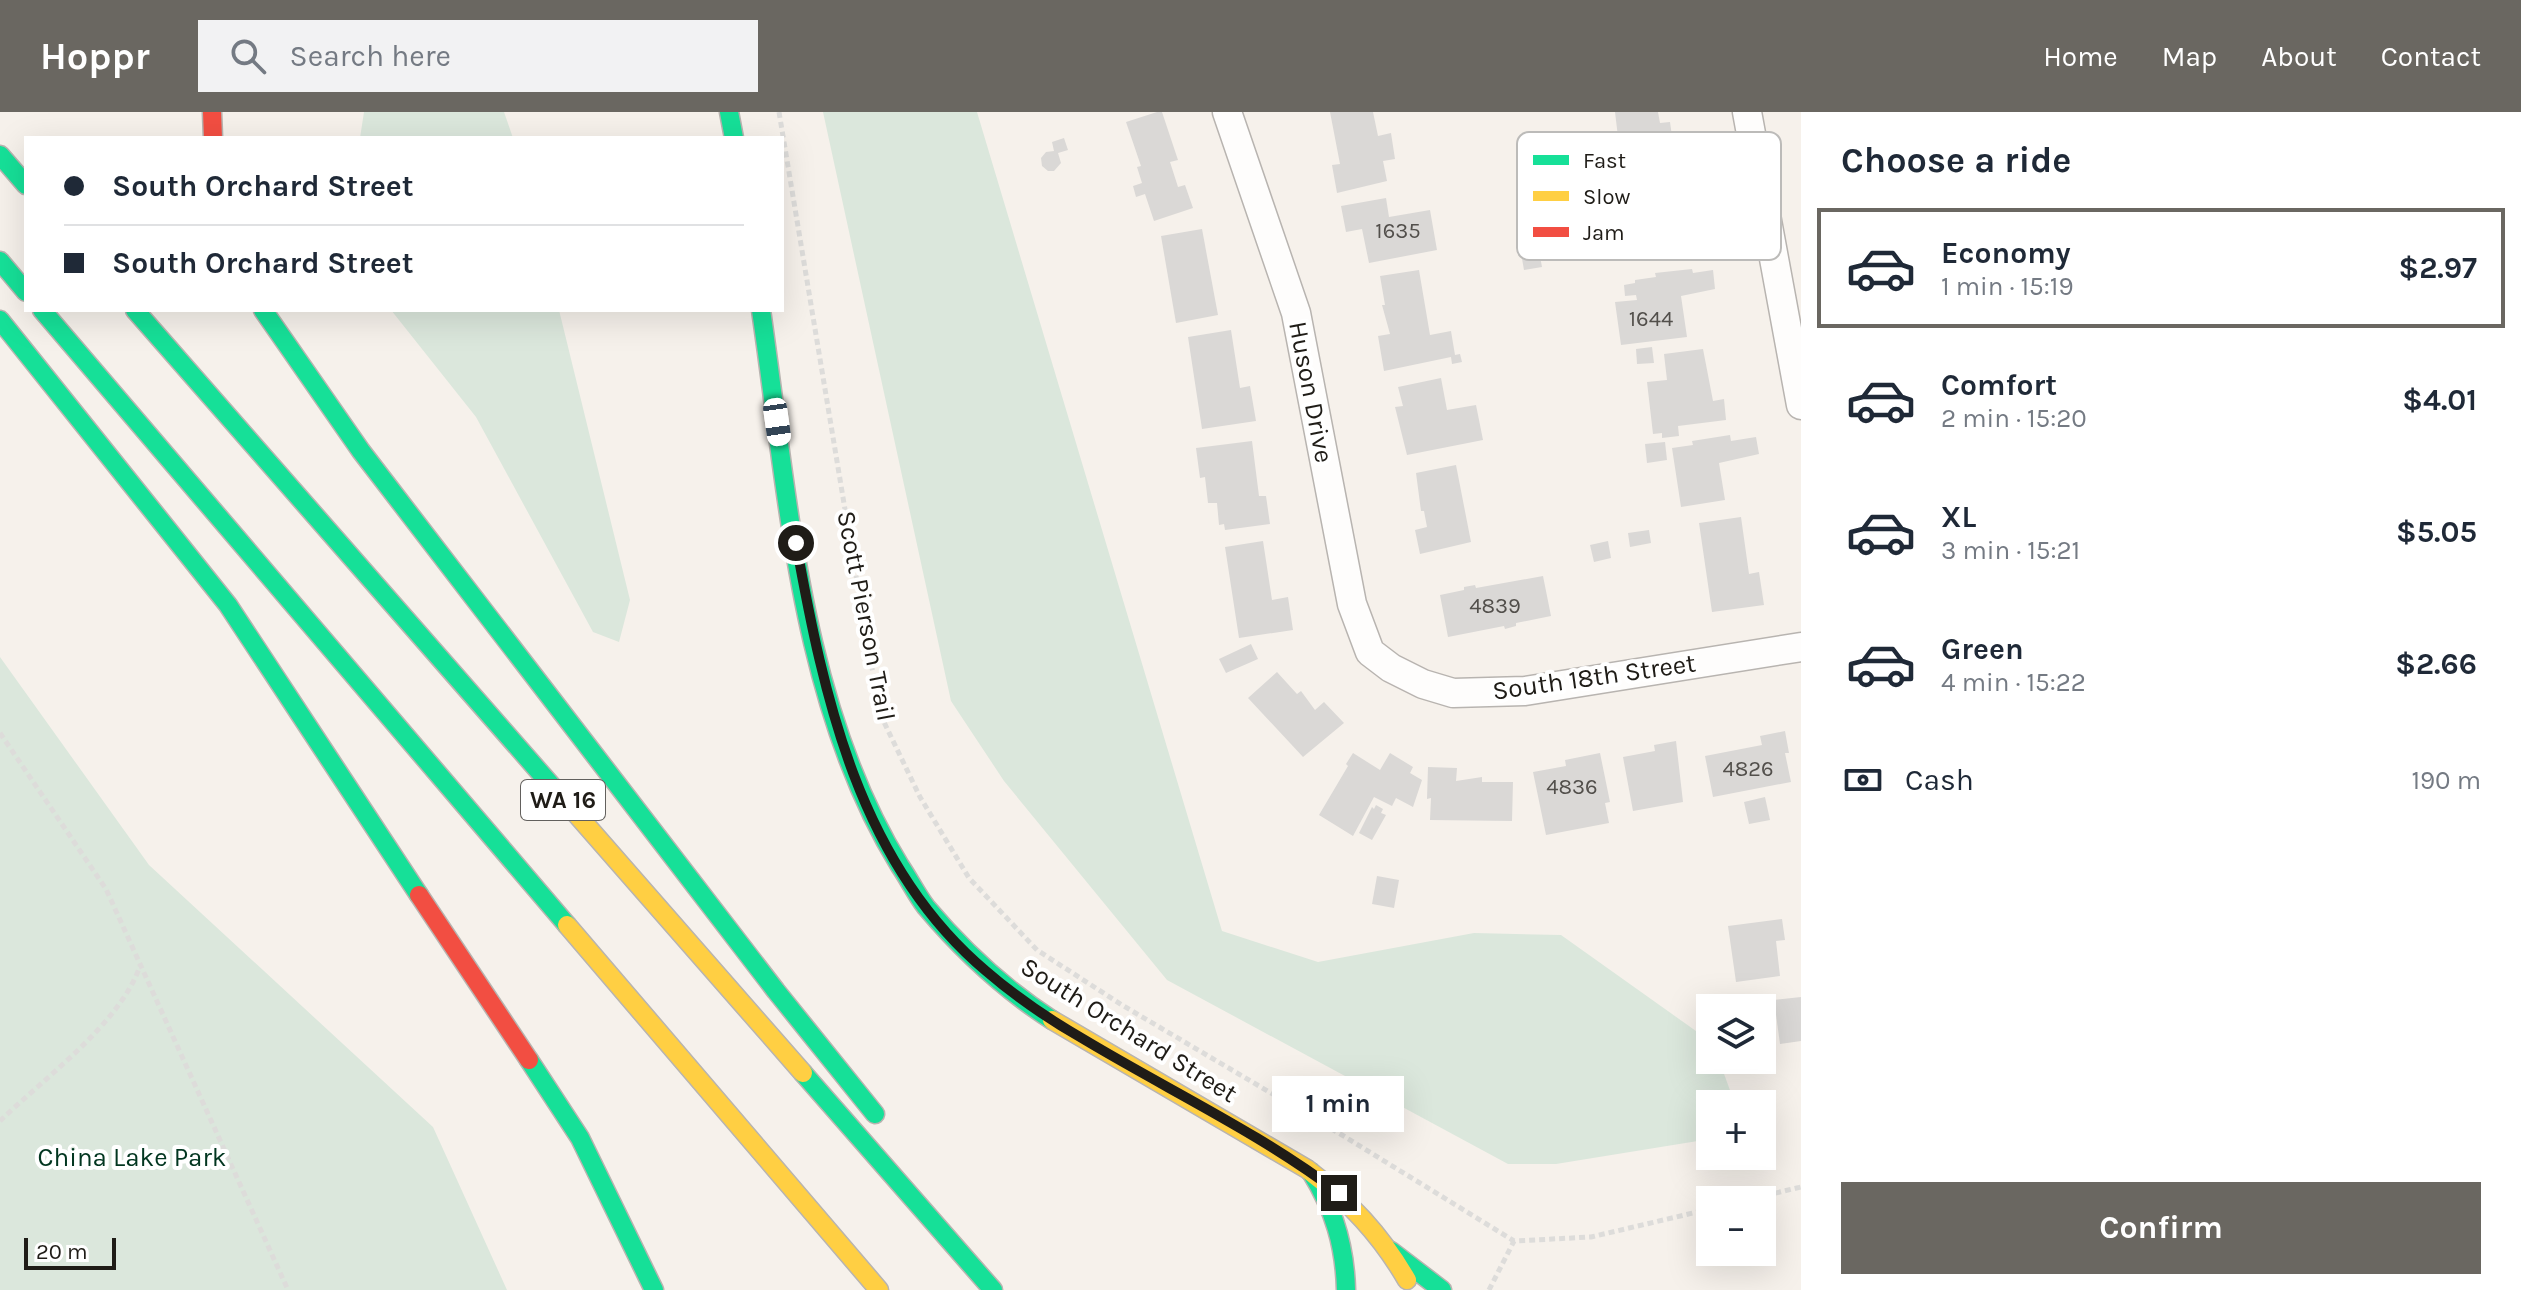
<!DOCTYPE html>
<html lang="en">
<head>
<meta charset="utf-8">
<style>
	body { margin:0; font-family:Karla,sans-serif; background:#f2f2f3; color:#1f2937; height:100vh; display:flex; flex-direction:column; font-size:30px; white-space:nowrap }
	* { box-sizing:border-box; margin:0 }
	p { font-size:26px; color:#747a83 }
	.icon { flex:none; width:44px; height:44px; fill:none; stroke:currentColor; stroke-width:2; stroke-linecap:round; stroke-linejoin:round }
	.map { position:relative; flex:1; overflow:hidden }
	.sheet { display:flex; flex-direction:column; background:#fff; width:720px }
	.sheet>* { flex:none }
	.banner { position:absolute; left:24px; top:24px; width:760px; height:176px; border-radius:0px; box-shadow:0 8px 32px #0002; display:grid; align-content:center; height:176px; padding:0 40px; background:#fff }
	.buttons { position:absolute; left:1696px; top:882px; display:grid; gap:16px }
	.buttons a { display:grid; place-items:center; width:80px; height:80px; border-radius:0px; background:#fff; box-shadow:0 8px 32px #0002; font-size:40px }
	.scale { position:absolute; left:24px; bottom:20px; width:92px; box-sizing:border-box; padding-left:8px; border:4px solid #1f1c17; border-top:0; font-size:22px; line-height:28px; white-space:nowrap; color:#1f1c17; -webkit-text-stroke:6px #fff; paint-order:stroke }
	.end { position:absolute; width:36px; height:36px; margin:-18px; border:10px solid #1f1c17; background:#fff; box-shadow:0 0 0 4px #fff }
	.from { border-radius:50% }
	.bubble { position:absolute; height:56px; border-radius:0px; background:#fff; box-shadow:0 8px 32px #0002; font-size:26px; font-weight:700; line-height:56px; text-align:center }
	.car { position:absolute; width:24px; height:48px; margin:-24px -12px; border-radius:10px; box-shadow:0 0 6px 2px #0007; background:linear-gradient(#fff 24%,#345 0 40%,#fff 0 76%,#345 0 86%,#fff 0) }
	.banner b { display:flex; align-items:center; gap:28px; height:76px; font-size:30px }
	.banner b+b { border-top:2px solid #e0e1e3 }
	.banner i { width:20px; height:20px; background:#1f2937 }
	ul { padding:0; list-style:none }
	li { display:flex; align-items:center; gap:24px; height:120px; margin:0 16px 12px; padding:0 24px; border:4px solid transparent; border-radius:0px }
	li div { flex:1 }
	li b { display:block; font-size:30px }
	li em { font-style:normal; font-weight:700 }
	li.on { border-color:#6a6761 }
	li>.icon { width:72px; height:72px; stroke-width:1.5 }
	h2 { padding:0 40px; font-size:36px; line-height:96px }
	.pay { display:flex; align-items:center; gap:20px; height:88px; padding:0 40px; font-size:30px }
	.pay p { margin-inline-start:auto }
	.primary-button { display:flex; gap:16px; margin-top:auto; padding:16px 40px }
	.primary-button a { flex:1; height:92px; border-radius:0px; background:#6a6761; color:#fff; font-size:32px; font-weight:700; line-height:92px; text-align:center }
	header { display:flex; align-items:center; gap:48px; box-sizing:border-box; height:112px; padding:0 40px; background:#6a6761; color:#fff }
	header strong { font-size:38px }
	nav { display:flex; gap:44px; margin-inline-start:auto; font-size:28px }
	.search { width:560px; height:72px; background:#f2f2f3; display:flex; align-items:center; gap:20px; box-sizing:border-box; padding:0 28px; border-radius:0px; color:#747a83; font-size:30px }
	main { display:flex; flex:1; min-height:0 }
	.map>svg:first-child { display:block }
	.green { fill:#dbe7dc }
	.building { fill:#dad8d6 }
	.lines { fill:none; stroke-linecap:round; stroke-linejoin:round }
	.street-casing { stroke:#b8b4b0; stroke-width:31 }
	.fast-casing { stroke:#b8b4b0; stroke-width:21 }
	.slow-casing { stroke:#b8b4b0; stroke-width:21 }
	.jam-casing { stroke:#b8b4b0; stroke-width:21 }
	.path { stroke:#dddcda; stroke-width:5; stroke-dasharray:6 4; stroke-linecap:butt }
	.street { stroke:#fefdfc; stroke-width:28 }
	.fast { stroke:#16e098; stroke-width:18 }
	.slow { stroke:#ffcf43; stroke-width:18 }
	.jam { stroke:#f24e42; stroke-width:18 }
	.route { stroke:#1f1c17; stroke-width:10 }
	.labels { text-anchor:middle; dominant-baseline:central; stroke-width:8; stroke-linejoin:round; paint-order:stroke }
	.number-label { font-size:22px; fill:#524f4b }
	.shield { fill:#fff; stroke:#62605d; stroke-width:2 }
	.shield-label { font-size:24px; font-weight:bold; fill:#1f1c17 }
	.street-label { font-size:26px; fill:#1f1c17; stroke:#fff }
	.park-label { font-size:26px; fill:#023620; stroke:#fff }
	.key { fill:#fff; stroke:#bcbbb9; stroke-width:2 }
	.key-label { font-size:22px; fill:#1f1c17 }
</style>
</head>
<body>
<header>
<strong>Hoppr</strong>
<div class="search"><svg class="icon" aria-label="search" viewBox="0 0 24 24"><circle cx="10" cy="10" r="6"/><path d="M15 15l6 6"/></svg>Search here</div>
<nav><a>Home</a><a>Map</a><a>About</a><a>Contact</a></nav>
</header>
<main>
<div class="map">
<svg width="1801" height="1178" viewBox="0 0 1801 1178">
	<rect width="100%" height="100%" fill="#f6f1eb"/>
	<!-- green -->
	<g class="green">
		<polygon points="364,0 504,0 513,26 360,26"/>
		<polygon points="823,0 977,0 1222,819 1318,850 1474,821 1561,823 1710,929 1710,948 1719,948 1735,992 1710,992 1710,1027 1556,1052 1508,1052 1167,868 1004,669 951,589"/>
		<polygon points="391,198 559,198 630,488 619,530 593,520 476,305"/>
		<polygon points="0,545 149,753 433,1015 507,1178 0,1178"/>
	</g>
	<!-- building -->
	<g class="building">
		<polygon points="1157,0 1162,0 1178,48 1170,50 1178,75 1185,73 1193,96 1154,109 1145,82 1136,85 1133,74 1142,71 1137,55 1141,54 1126,10"/>
		<polygon points="1330,0 1373,0 1378,24 1391,21 1395,47 1383,49 1387,69 1337,81 1332,53 1340,52"/>
		<polygon points="1615,0 1658,0 1660,11 1670,10 1675,46 1601,57 1599,47 1584,49 1582,35 1597,33 1597,28 1618,25"/>
		<polygon points="1064,26 1068,38 1058,41 1061,51 1054,59 1048,59 1042,54 1041,46 1046,40 1054,39 1052,30"/>
		<polygon points="1386,86 1389,105 1430,98 1437,138 1369,151 1362,117 1346,120 1341,94"/>
		<polygon points="1202,117 1218,203 1176,211 1161,124"/>
		<polygon points="1539,139 1542,155 1524,158 1521,141"/>
		<polygon points="1692,157 1693,161 1713,158 1715,177 1681,184 1687,225 1621,233 1615,190 1637,188 1636,183 1625,184 1624,173 1635,171 1635,168 1656,165 1655,161"/>
		<polygon points="1419,158 1430,223 1451,219 1455,243 1460,242 1462,250 1452,252 1451,245 1384,259 1378,224 1390,222 1382,193 1385,193 1380,164"/>
		<polygon points="1231,218 1240,276 1250,274 1256,309 1202,317 1188,225"/>
		<polygon points="1652,235 1654,251 1637,252 1636,237"/>
		<polygon points="1703,237 1713,289 1724,287 1726,308 1678,314 1679,324 1662,326 1662,321 1653,322 1647,270 1667,268 1664,242"/>
		<polygon points="1441,266 1447,298 1476,293 1483,328 1407,343 1395,295 1403,294 1398,275"/>
		<polygon points="1730,323 1731,329 1756,325 1759,342 1719,351 1725,388 1681,395 1672,336 1693,333 1692,329"/>
		<polygon points="1252,329 1259,384 1266,384 1270,412 1225,418 1224,412 1219,413 1217,391 1208,391 1205,365 1200,366 1196,336"/>
		<polygon points="1665,330 1667,348 1647,351 1645,332"/>
		<polygon points="1456,353 1471,430 1420,442 1415,418 1427,415 1424,399 1421,399 1416,361"/>
		<polygon points="1741,405 1749,462 1759,460 1764,493 1712,500 1699,411"/>
		<polygon points="1649,418 1651,431 1630,435 1628,421"/>
		<polygon points="1263,429 1272,488 1288,485 1293,518 1239,526 1225,435"/>
		<polygon points="1608,429 1611,446 1594,450 1590,433"/>
		<polygon points="1543,464 1551,504 1516,511 1516,514 1505,517 1504,514 1448,525 1440,483 1464,478 1464,475 1475,473 1476,476"/>
		<polygon points="1251,532 1258,547 1226,561 1219,547"/>
		<polygon points="1277,560 1297,582 1301,579 1315,598 1324,590 1344,611 1303,645 1248,586"/>
		<polygon points="1785,619 1789,641 1785,641 1791,670 1713,685 1705,644 1762,633 1760,624"/>
		<polygon points="1676,629 1683,690 1633,699 1623,645 1655,639 1654,633"/>
		<polygon points="1353,641 1380,658 1390,641 1413,655 1410,661 1422,668 1413,695 1396,686 1392,694 1374,685 1353,724 1319,703 1348,654 1346,652"/>
		<polygon points="1600,641 1610,690 1605,691 1609,711 1546,723 1533,660 1566,654 1565,648"/>
		<polygon points="1428,655 1457,656 1456,669 1482,665 1482,670 1513,670 1512,709 1430,708 1431,686 1427,687"/>
		<polygon points="1765,685 1770,708 1749,712 1744,690"/>
		<polygon points="1376,693 1383,697 1381,701 1386,703 1372,728 1359,721 1372,695 1374,697"/>
		<polygon points="1377,764 1399,768 1394,796 1372,792"/>
		<polygon points="1782,807 1785,828 1776,829 1780,864 1736,870 1728,814"/>
		<polygon points="1801,885 1801,929 1780,932 1774,888"/>
	</g>
	<g class="lines">
		<defs>
			<g id="street">
				<polyline points="1227,0 1296,201 1352,492 1370,540 1391,556 1423,572 1453,581 1525,579 1801,535"/>
				<polyline points="1747,0 1801,293"/>
			</g>
			<g id="fast">
				<polyline points="729,0 734,26"/>
				<polyline points="0,43 26,73"/>
				<polyline points="0,149 26,180"/>
				<polyline points="42,198 567,813"/>
				<polyline points="135,198 572,697"/>
				<polyline points="263,198 361,339 776,879 875,1002"/>
				<path d="M761,198C788,382 800,592 900,754C909,767 916,782 926,795C963,839 1004,877 1052,908"/>
				<polyline points="0,208 228,493 419,783"/>
				<polyline points="529,948 580,1026 654,1178"/>
				<polyline points="803,961 993,1178"/>
				<path d="M1311,1060C1334,1097 1345,1134 1346,1178"/>
				<polyline points="1391,1139 1442,1178"/>
			</g>
			<g id="slow">
				<polyline points="572,697 803,961"/>
				<polyline points="567,813 879,1178"/>
				<path d="M1052,908L1307,1057C1349,1089 1381,1123 1407,1168"/>
			</g>
			<g id="jam">
				<polyline points="212,0 213,26"/>
				<polyline points="419,783 529,948"/>
			</g>
		</defs>
		<!-- street casing -->
		<use href="#street" class="street-casing"/>
		<!-- fast casing -->
		<use href="#fast" class="fast-casing"/>
		<!-- slow casing -->
		<use href="#slow" class="slow-casing"/>
		<!-- jam casing -->
		<use href="#jam" class="jam-casing"/>
		<!-- path -->
		<g class="path">
			<polyline points="779,0 869,542 883,608 920,685 969,766 1037,838 1122,893 1342,1023 1514,1129 1591,1125 1710,1097"/>
			<polyline points="0,621 106,777 288,1178"/>
			<path d="M0,1009C43,967 120,912 140,854"/>
			<polyline points="1746,1088 1801,1075"/>
			<polyline points="1489,1178 1514,1129"/>
		</g>
		<!-- street -->
		<use href="#street" class="street"/>
		<!-- fast -->
		<use href="#fast" class="fast"/>
		<!-- slow -->
		<use href="#slow" class="slow"/>
		<!-- jam -->
		<use href="#jam" class="jam"/>
	</g>
	<g class="lines">
		<!-- route -->
		<path class="route" d="M796,431C824,586 859,752 986,859C1016,885 1050,908 1085,928C1170,979 1260,1021 1339,1081"/>
	</g>
	<g class="labels">
		<!-- number labels -->
		<g class="number-label">
			<text x="1398" y="119">1635</text>
			<text x="1651" y="207">1644</text>
			<text x="1495" y="494">4839</text>
			<text x="1748" y="657">4826</text>
			<text x="1572" y="675">4836</text>
		</g>
		<!-- shield labels -->
		<rect class="shield" x="521" y="668" width="84" height="40" rx="6"/>
		<g class="shield-label">
			<text x="563" y="688">WA 16</text>
		</g>
		<!-- street labels -->
		<g class="street-label">
			<text transform="translate(1311 280) rotate(79)">Huson Drive</text>
			<text transform="translate(866 504) rotate(79)">Scott Pierson Trail</text>
			<text transform="translate(1594 565) rotate(-8)">South 18th Street</text>
			<text transform="translate(1129 918) rotate(32)">South Orchard Street</text>
		</g>
		<!-- park labels -->
		<g class="park-label">
			<text x="132" y="1045">China Lake Park</text>
		</g>
	</g>
	<!-- legend -->
	<rect x="1517" y="20" width="264" height="128" rx="12" class="key"/>
	<rect x="1533" y="43" width="36" height="10" fill="#16e098"/>
	<rect x="1533" y="79" width="36" height="10" fill="#ffcf43"/>
	<rect x="1533" y="115" width="36" height="10" fill="#f24e42"/>
	<g class="key-label">
		<text x="1583" y="56">Fast</text>
		<text x="1583" y="92">Slow</text>
		<text x="1583" y="128">Jam</text>
	</g>
</svg>
<div class="buttons">
<a><svg class="icon" aria-label="layers" viewBox="0 0 24 24"><path d="M12 4l9 5-9 5-9-5zM3 14l9 5 9-5"/></svg></a>
<a>+</a>
<a>−</a>
</div>
<div class="scale">20 m</div>
<i class="end from" style="left:796px;top:431px"></i>
<i class="end" style="left:1339px;top:1081px"></i>
<div class="bubble" style="left:1272px;top:964px;width:132px">1 min</div>
<i class="car" style="left:777px;top:310px;rotate:172deg"></i>
<div class="banner">
<b><i class="from"></i>South Orchard Street</b>
<b><i></i>South Orchard Street</b>
</div>
</div>
<section class="sheet">
<h2>Choose a ride</h2>
<ul>
<li class="on"><svg class="icon" aria-label="car" viewBox="0 0 24 24"><path d="M5 17H2v-5l4-1 3-4h7l3 4 3 1v5h-3M9 17h6M6 11h13"/><circle cx="7" cy="17" r="2"/><circle cx="17" cy="17" r="2"/></svg><div><b>Economy</b><p>1 min · 15:19</p></div><em>$2.97</em></li>
<li><svg class="icon" aria-label="car" viewBox="0 0 24 24"><path d="M5 17H2v-5l4-1 3-4h7l3 4 3 1v5h-3M9 17h6M6 11h13"/><circle cx="7" cy="17" r="2"/><circle cx="17" cy="17" r="2"/></svg><div><b>Comfort</b><p>2 min · 15:20</p></div><em>$4.01</em></li>
<li><svg class="icon" aria-label="car" viewBox="0 0 24 24"><path d="M5 17H2v-5l4-1 3-4h7l3 4 3 1v5h-3M9 17h6M6 11h13"/><circle cx="7" cy="17" r="2"/><circle cx="17" cy="17" r="2"/></svg><div><b>XL</b><p>3 min · 15:21</p></div><em>$5.05</em></li>
<li><svg class="icon" aria-label="car" viewBox="0 0 24 24"><path d="M5 17H2v-5l4-1 3-4h7l3 4 3 1v5h-3M9 17h6M6 11h13"/><circle cx="7" cy="17" r="2"/><circle cx="17" cy="17" r="2"/></svg><div><b>Green</b><p>4 min · 15:22</p></div><em>$2.66</em></li>
</ul>
<div class="pay"><svg class="icon" aria-label="cash" viewBox="0 0 24 24"><path d="M3 7h18v10H3z"/><circle cx="12" cy="12" r="2"/></svg>Cash<p>190 m</p></div>
<div class="primary-button"><a>Confirm</a></div>
</section>
</main>
</body>
</html>
